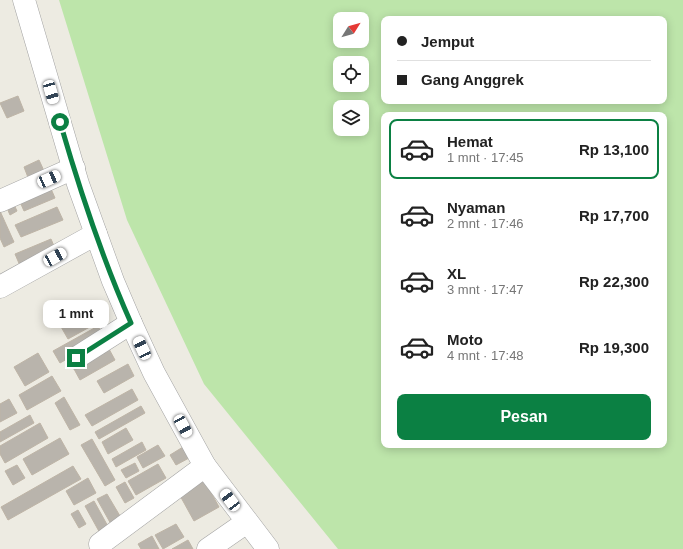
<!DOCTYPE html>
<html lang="id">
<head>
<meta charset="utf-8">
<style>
	body { margin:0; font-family:Helvetica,sans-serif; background:#f6f6f6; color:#222; height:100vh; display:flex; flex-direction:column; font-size:15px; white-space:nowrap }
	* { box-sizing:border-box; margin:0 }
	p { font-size:13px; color:#767676 }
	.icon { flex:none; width:22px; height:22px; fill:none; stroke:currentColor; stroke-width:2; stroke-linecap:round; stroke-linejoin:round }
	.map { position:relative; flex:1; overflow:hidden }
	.drawer { position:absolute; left:381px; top:112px; width:286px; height:336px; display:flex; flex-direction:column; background:#fff; border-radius:8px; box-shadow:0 2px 10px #0003 }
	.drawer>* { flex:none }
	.guide { position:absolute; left:381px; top:16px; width:286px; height:88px; border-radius:8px; box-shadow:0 2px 10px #0003; display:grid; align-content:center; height:88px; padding:0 16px; background:#fff }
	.needle { width:26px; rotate:53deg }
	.controls { position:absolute; left:333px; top:12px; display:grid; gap:8px }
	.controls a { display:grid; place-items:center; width:36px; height:36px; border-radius:8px; background:#fff; box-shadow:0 2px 10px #0003; font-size:20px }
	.end { position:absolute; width:18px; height:18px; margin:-9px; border:5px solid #0b8043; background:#fff; box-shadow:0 0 0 2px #fff }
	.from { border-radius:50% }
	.bubble { position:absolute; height:28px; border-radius:8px; background:#fff; box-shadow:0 2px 10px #0003; font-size:13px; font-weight:800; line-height:28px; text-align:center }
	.car { position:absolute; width:12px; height:24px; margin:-12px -6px; border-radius:5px; box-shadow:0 0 3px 1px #0007; background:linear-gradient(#fff 24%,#345 0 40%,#fff 0 76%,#345 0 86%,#fff 0) }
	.guide b { display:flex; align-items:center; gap:14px; height:38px; font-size:15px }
	.guide b+b { border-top:1px solid #e0e0e0 }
	.guide i { width:10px; height:10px; background:#222 }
	ul { padding:7px 0 0; list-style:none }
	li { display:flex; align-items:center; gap:12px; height:60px; margin:0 8px 6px; padding:0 8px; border:2px solid transparent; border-radius:8px }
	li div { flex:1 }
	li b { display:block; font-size:15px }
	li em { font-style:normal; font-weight:800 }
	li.on { border-color:#0b8043 }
	li>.icon { width:36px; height:36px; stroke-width:1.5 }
	.cta { display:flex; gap:8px; margin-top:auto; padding:8px 16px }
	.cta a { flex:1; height:46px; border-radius:8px; background:#0b8043; color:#fff; font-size:16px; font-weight:800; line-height:46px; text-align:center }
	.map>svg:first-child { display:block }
	.grass { fill:#bde5aa; fill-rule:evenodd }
	.building { fill:#b9b4ac; stroke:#beb4a6 }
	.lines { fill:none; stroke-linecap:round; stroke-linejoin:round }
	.street-casing { stroke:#a3a3a3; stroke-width:23 }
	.street { stroke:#fff; stroke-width:22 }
	.route { stroke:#0b8043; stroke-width:5 }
</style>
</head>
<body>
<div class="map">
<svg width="683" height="549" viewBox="0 0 683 549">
	<rect width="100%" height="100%" fill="#edebe2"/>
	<!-- grass -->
	<path class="grass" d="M59,0H683V549H338L204,384L127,220ZM340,19H362V41H340ZM384,19H664V101H384ZM340,63H362V85H340ZM340,107H362V129H340ZM384,115H664V445H384Z"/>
	<!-- building -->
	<g class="building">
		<polygon points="18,96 24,111 7,118 0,103"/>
		<polygon points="39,160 45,173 29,180 24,167"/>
		<polygon points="48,182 55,198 24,211 17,195"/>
		<polygon points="11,198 17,211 10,215 4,201"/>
		<polygon points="57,207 63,220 21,237 15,225"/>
		<polygon points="0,211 14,242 4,247 0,238"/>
		<polygon points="51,239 57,253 21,268 15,254"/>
		<polygon points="89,309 97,323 68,339 60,325"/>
		<polygon points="98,326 104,338 60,363 53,351"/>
		<polygon points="109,349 115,360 80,380 74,369"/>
		<polygon points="38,353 49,372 25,386 14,367"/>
		<polygon points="128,364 134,376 104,393 97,381"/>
		<polygon points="52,376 61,391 27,410 19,395"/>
		<polygon points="132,389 138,400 92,426 85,415"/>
		<polygon points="64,397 80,425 70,430 55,403"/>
		<polygon points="9,399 17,413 0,422 0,404"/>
		<polygon points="141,406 145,413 99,439 95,432"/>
		<polygon points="30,415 34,423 0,442 0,432"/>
		<polygon points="40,423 48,438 5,463 0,454 0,446"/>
		<polygon points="126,428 133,440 108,454 102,442"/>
		<polygon points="60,438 69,454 32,475 23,459"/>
		<polygon points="92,439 115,480 105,486 81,445"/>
		<polygon points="142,442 146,450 116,467 112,459"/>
		<polygon points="158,445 165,456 143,468 137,457"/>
		<polygon points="183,447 189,458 176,465 170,455"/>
		<polygon points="135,463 139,471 126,478 121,470"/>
		<polygon points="158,464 166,478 136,495 128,481"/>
		<polygon points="17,465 25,478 13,485 5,471"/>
		<polygon points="73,466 81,479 8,520 1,507"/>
		<polygon points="88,478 96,493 74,505 66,491"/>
		<polygon points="203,478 219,507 194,521 178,492"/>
		<polygon points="125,482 134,498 125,503 116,487"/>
		<polygon points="107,494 123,521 112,526 97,499"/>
		<polygon points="94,501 110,530 101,535 85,506"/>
		<polygon points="78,510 86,524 79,528 71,514"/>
		<polygon points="176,524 184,537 163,549 155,535"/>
		<polygon points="152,536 159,549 141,549 138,544"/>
		<polygon points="188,540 193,549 172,549"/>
	</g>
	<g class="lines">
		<defs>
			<g id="street">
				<polyline points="24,0 78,184 113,281 131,323 154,373 205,466 268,549"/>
				<polyline points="0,201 74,168"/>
				<polyline points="0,287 96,234"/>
				<polyline points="76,358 131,323"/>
				<polyline points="100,544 205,466"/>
				<polyline points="208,549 247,522"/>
			</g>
		</defs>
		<!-- street casing -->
		<use href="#street" class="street-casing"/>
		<!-- street -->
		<use href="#street" class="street"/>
	</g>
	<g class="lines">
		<!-- route -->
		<path class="route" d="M60,122C80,191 102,258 131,323L76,358"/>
	</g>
</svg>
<div class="controls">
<a><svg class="needle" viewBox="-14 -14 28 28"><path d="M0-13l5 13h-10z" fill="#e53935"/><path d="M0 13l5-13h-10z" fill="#767676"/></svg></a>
<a><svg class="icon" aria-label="locate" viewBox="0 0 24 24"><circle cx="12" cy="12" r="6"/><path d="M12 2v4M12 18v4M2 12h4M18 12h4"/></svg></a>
<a><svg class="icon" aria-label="layers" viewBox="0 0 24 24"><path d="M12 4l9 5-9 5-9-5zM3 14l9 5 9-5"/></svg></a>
</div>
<i class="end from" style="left:60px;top:122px"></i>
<i class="end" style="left:76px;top:358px"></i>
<div class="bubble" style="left:43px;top:300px;width:66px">1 mnt</div>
<i class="car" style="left:51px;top:92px;rotate:164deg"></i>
<i class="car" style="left:49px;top:179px;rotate:66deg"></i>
<i class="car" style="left:55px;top:257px;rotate:61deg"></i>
<i class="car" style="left:142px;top:348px;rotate:335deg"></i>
<i class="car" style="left:183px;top:426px;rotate:151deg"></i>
<i class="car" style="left:230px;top:500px;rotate:323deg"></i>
<div class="guide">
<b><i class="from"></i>Jemput</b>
<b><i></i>Gang Anggrek</b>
</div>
<section class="drawer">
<ul>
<li class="on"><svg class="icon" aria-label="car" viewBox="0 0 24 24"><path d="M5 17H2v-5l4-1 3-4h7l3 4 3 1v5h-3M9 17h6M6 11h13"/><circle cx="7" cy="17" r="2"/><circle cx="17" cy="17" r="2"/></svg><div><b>Hemat</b><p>1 mnt · 17:45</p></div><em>Rp 13,100</em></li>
<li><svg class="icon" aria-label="car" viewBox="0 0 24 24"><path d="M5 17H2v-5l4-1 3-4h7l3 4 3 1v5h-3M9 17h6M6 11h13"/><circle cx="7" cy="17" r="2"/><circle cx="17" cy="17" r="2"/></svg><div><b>Nyaman</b><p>2 mnt · 17:46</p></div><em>Rp 17,700</em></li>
<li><svg class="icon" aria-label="car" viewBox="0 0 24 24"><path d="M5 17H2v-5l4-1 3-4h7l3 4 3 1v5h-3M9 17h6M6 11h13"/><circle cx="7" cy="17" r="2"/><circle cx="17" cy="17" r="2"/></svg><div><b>XL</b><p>3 mnt · 17:47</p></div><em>Rp 22,300</em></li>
<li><svg class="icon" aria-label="car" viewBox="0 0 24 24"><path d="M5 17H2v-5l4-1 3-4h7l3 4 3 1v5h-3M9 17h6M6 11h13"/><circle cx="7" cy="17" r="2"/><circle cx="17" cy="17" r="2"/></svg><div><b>Moto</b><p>4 mnt · 17:48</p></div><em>Rp 19,300</em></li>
</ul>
<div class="cta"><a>Pesan</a></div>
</section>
</div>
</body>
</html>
